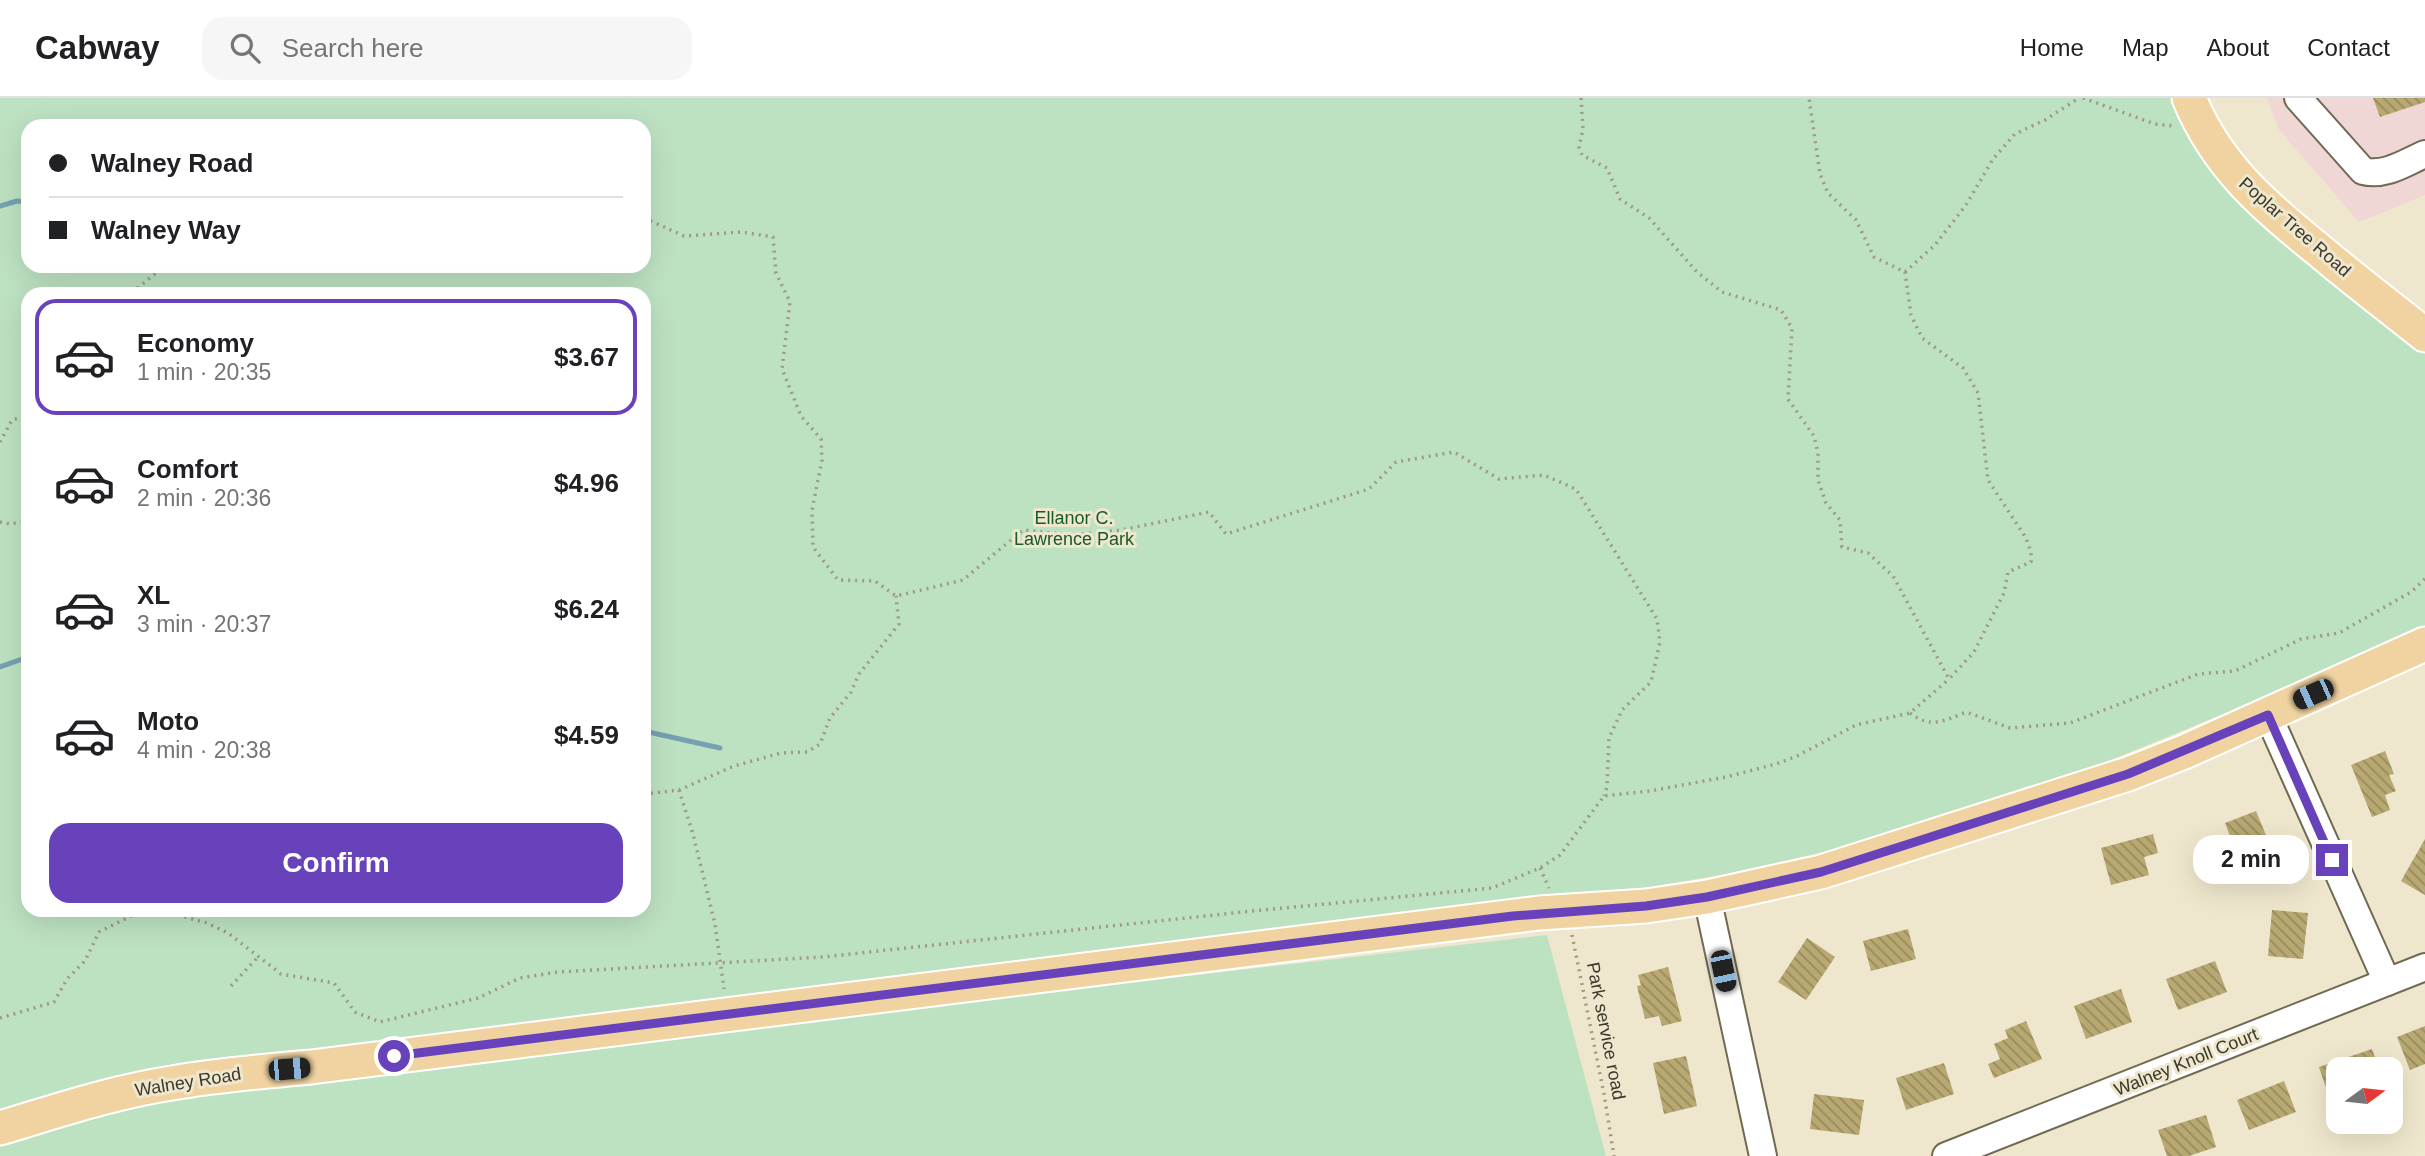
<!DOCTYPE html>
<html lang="en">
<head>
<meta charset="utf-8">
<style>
	body { margin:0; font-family:Helvetica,sans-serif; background:#f6f6f6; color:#202124; height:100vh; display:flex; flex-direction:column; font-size:26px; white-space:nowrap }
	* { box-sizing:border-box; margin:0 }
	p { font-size:23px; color:#757577 }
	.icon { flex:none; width:38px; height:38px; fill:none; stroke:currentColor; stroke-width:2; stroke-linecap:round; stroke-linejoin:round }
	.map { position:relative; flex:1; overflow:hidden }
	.panel { position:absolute; left:21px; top:189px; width:630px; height:630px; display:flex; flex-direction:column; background:#fff; border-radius:21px; box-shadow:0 7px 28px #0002 }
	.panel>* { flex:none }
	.banner { position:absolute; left:21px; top:21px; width:630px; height:154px; border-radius:21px; box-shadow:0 7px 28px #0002; display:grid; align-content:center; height:154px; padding:0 28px; background:#fff }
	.needle { width:46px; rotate:75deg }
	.tools { position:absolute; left:2326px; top:959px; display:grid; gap:14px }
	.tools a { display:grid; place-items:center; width:77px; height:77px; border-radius:14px; background:#fff; box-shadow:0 7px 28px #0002; font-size:35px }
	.end { position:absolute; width:32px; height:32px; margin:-16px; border:9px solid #6842bb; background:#fff; box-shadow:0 0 0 4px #fff }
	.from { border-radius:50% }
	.bubble { position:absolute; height:49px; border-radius:21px; background:#fff; box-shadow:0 7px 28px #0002; font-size:23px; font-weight:700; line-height:49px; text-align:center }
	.car { position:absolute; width:21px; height:42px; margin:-21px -10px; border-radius:9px; box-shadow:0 0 5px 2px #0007; background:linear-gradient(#222 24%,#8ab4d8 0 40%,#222 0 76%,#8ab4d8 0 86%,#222 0) }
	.banner b { display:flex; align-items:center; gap:24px; height:66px; font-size:26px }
	.banner b+b { border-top:2px solid #e0e0e0 }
	.banner i { width:18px; height:18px; background:#202124 }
	ul { padding:12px 0 0; list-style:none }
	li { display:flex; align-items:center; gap:21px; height:116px; margin:0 14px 10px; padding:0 14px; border:4px solid transparent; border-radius:21px }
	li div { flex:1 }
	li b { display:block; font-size:26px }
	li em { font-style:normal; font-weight:700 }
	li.selected { border-color:#6842bb }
	li>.icon { width:63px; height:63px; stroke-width:1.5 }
	.button { display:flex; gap:14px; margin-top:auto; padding:14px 28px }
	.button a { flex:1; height:80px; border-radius:21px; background:#6842bb; color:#fff; font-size:28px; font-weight:700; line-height:80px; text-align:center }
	header { display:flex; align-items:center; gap:42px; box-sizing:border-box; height:98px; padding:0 35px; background:#fff; border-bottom:2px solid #e0e0e0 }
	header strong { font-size:33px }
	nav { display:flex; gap:38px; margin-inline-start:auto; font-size:24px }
	.search { width:490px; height:63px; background:#f6f6f6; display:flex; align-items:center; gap:18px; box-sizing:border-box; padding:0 24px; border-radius:21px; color:#757577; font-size:26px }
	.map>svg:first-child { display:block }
	.commercial { fill:#f1d6d6 }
	.park { fill:#bde2c2; fill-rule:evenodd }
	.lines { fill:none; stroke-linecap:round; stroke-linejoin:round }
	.stream { stroke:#76a1b1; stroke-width:5 }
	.building { fill:url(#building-back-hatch) }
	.minor-casing { stroke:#716a53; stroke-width:30 }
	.major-casing { stroke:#fff; stroke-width:37 }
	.path { stroke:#9f9986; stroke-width:3.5; stroke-dasharray:2 5; stroke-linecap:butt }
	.minor { stroke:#fff; stroke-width:26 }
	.major { stroke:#f0d3a1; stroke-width:33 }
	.route { stroke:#6842bb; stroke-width:9 }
	.labels { text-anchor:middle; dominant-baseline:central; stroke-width:6; stroke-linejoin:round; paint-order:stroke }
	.street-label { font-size:18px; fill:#3a372d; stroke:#efe7cd }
	.park-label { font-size:18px; fill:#165b2a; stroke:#efe7cd }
</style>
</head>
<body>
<header>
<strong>Cabway</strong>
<div class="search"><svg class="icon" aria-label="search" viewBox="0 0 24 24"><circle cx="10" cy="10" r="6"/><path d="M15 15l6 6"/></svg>Search here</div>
<nav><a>Home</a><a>Map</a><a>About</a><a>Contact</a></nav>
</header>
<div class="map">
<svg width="2425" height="1058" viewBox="0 0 2425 1058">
	<defs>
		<pattern id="building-back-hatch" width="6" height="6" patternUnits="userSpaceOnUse" patternTransform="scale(1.75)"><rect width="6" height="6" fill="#b8a872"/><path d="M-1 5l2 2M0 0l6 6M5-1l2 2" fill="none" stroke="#978a5e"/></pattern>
	</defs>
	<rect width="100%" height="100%" fill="#efe7cd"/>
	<!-- commercial -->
	<polygon class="commercial" points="2267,0 2425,0 2425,97 2359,124 2279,32"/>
	<!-- park -->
	<g class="park">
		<path d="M0,0H2183L2425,249V528L2260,601L2008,704L1867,744L1732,775L1580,801L0,1020ZM28,28H644V168H28ZM28,196H644V812H28Z"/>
		<polygon points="1547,837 1606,1058 0,1058 0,1047 80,1022 174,1000 791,923"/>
	</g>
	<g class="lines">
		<!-- stream -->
		<g class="stream">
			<polyline points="0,108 17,103 28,104"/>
			<polyline points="0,569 28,559"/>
			<polyline points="644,633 720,650"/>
		</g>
	</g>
	<!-- building -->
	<g class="building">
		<polygon points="2373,0 2425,0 2425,4 2380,19"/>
		<polygon points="2385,653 2394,676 2389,677 2396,693 2385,697 2390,712 2372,719 2351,667"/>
		<polygon points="2256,713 2275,759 2244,772 2238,758 2220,766 2212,746 2230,738 2225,725"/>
		<polygon points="2153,736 2158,755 2144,759 2149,777 2111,787 2101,750"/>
		<polygon points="2425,741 2425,797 2401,783"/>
		<polygon points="2272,812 2308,815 2303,861 2268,858"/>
		<polygon points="1908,831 1916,861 1871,873 1863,843"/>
		<polygon points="1807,840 1835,859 1806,902 1778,884"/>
		<polygon points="2215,863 2227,894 2178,912 2166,881"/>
		<polygon points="1668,869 1682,923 1662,928 1659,918 1645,921 1637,888 1641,887 1638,877"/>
		<polygon points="2121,891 2132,924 2086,941 2074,908"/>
		<polygon points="2026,923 2042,961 1994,980 1988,966 2000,961 1994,946 2008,940 2005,932"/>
		<polygon points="2425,928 2425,966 2410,972 2397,939"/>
		<polygon points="2372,951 2379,971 2338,971 2338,986 2326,990 2319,969"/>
		<polygon points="1686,958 1697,1008 1664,1016 1653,965"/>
		<polygon points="1944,965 1954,996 1906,1012 1896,980"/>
		<polygon points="2284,983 2296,1014 2249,1032 2237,1002"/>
		<polygon points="1814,996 1864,1002 1859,1037 1810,1031"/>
		<polygon points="2206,1017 2216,1049 2189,1058 2167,1058 2158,1032"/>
	</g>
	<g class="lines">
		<defs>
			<g id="minor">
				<path d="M2298,0L2363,73C2385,79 2406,64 2425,56"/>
				<polyline points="2268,617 2387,884"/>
				<polyline points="1707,799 1763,1058"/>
				<polyline points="1946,1058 2425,869"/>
			</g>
			<g id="major">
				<path d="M2189,0C2217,68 2264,108 2320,153C2354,182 2390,209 2425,237"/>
				<path d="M0,1030C57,1013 113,994 172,985C218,977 265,973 311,969L1539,815L1646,808L1707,799L1821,774L2128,676L2184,654L2425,546"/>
			</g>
		</defs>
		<!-- minor casing -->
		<use href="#minor" class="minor-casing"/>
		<!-- major casing -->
		<use href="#major" class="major-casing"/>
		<!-- path -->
		<g class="path">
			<polyline points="1581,0 1583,31 1579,49 1582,57 1607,70 1620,101 1649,120 1697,174 1722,194 1781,212 1792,230 1788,301 1814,338 1818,355 1818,382 1826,405 1840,422 1842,449 1868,455 1893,478 1949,581 1974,554 2004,495 2008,474 2031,464 2031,454 2026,440 1988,382 1978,295 1963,270 1922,240 1911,217 1905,174 1874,159 1856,122 1828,95 1820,76 1809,0"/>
			<polyline points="2083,0 2155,26 2174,28"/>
			<polyline points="644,120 684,138 742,134 773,139 776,175 790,204 782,271 801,318 821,341 822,362 812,412 813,449 838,482 875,483 896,498 963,482 1023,432 1070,437 1121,432 1209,414 1226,436 1369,391 1396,364 1454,354 1499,381 1544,377 1576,391 1657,521 1660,544 1651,584 1622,612 1609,640 1607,689 1604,698"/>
			<polyline points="1905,174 1935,147 1966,107 1993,61 2015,36 2045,22 2079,0"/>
			<polyline points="135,196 135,192 165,168"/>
			<polyline points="0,344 12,322 28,318"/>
			<polyline points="0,424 10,426 28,423"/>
			<path d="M1910,615C1930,631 1944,623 1966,614L2010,630L2070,625L2198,576L2235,573L2301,541L2339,535L2411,494L2425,481"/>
			<polyline points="679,692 693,736 715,826 724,891"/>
			<polyline points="644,696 679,692 734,668 781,655 807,654 820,646 830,620 851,594 859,576 899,526 896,498"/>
			<polyline points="1540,770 1549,790"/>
			<polyline points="1572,837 1604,996 1614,1058"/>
			<polyline points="231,888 258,859"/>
			<polyline points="0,920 54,904 67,881 85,863 99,834 133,817 147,813 174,816 207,825 228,835 281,876 334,885 355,914 380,924 478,900 520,880 558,874 822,859 1242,814 1492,790 1540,770 1560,757 1604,698 1650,693 1726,679 1776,666 1797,658 1856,627 1910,615 1949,581"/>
		</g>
		<!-- minor -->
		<use href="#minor" class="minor"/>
		<!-- major -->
		<use href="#major" class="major"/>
	</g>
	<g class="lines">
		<!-- route -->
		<polyline class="route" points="394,958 1513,818 1646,808 1707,799 1821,774 2128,676 2268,617 2332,762"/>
	</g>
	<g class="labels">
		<!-- street labels -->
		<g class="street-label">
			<text transform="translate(2295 129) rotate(41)">Poplar Tree Road</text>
			<text transform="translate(1606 933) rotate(79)">Park service road</text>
			<text transform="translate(2186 964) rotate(-22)">Walney Knoll Court</text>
			<text transform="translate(188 984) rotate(-9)">Walney Road</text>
		</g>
		<!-- park labels -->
		<g class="park-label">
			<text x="1074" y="420">Ellanor C.<tspan x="1074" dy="21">Lawrence Park</tspan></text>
		</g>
	</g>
</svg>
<div class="tools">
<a><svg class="needle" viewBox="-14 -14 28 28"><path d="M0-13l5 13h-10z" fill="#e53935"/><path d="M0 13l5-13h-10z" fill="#757577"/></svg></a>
</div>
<i class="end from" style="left:394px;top:958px"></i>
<i class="end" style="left:2332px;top:762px"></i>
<div class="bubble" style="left:2193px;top:737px;width:116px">2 min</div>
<i class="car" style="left:2313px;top:596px;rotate:246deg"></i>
<i class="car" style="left:1723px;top:873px;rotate:168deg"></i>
<i class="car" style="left:289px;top:971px;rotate:85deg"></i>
<div class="banner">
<b><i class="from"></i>Walney Road</b>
<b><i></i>Walney Way</b>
</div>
<section class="panel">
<ul>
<li class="selected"><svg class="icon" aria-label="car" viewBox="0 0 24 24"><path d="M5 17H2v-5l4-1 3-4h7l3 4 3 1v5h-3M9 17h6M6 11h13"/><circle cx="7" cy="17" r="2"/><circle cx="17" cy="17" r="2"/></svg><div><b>Economy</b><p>1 min · 20:35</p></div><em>$3.67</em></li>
<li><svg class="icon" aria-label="car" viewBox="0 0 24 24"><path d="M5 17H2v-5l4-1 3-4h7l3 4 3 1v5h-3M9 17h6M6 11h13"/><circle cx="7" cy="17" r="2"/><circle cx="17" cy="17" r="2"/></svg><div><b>Comfort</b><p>2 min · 20:36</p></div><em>$4.96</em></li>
<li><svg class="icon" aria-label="car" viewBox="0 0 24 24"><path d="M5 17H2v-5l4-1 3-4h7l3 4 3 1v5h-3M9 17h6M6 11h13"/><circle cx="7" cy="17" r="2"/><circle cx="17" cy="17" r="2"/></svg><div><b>XL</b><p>3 min · 20:37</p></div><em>$6.24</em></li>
<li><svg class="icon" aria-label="car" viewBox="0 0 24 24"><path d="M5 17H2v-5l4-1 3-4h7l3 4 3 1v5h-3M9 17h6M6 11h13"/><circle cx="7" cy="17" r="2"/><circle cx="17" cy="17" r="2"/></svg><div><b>Moto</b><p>4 min · 20:38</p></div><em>$4.59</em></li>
</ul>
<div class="button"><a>Confirm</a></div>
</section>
</div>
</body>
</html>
